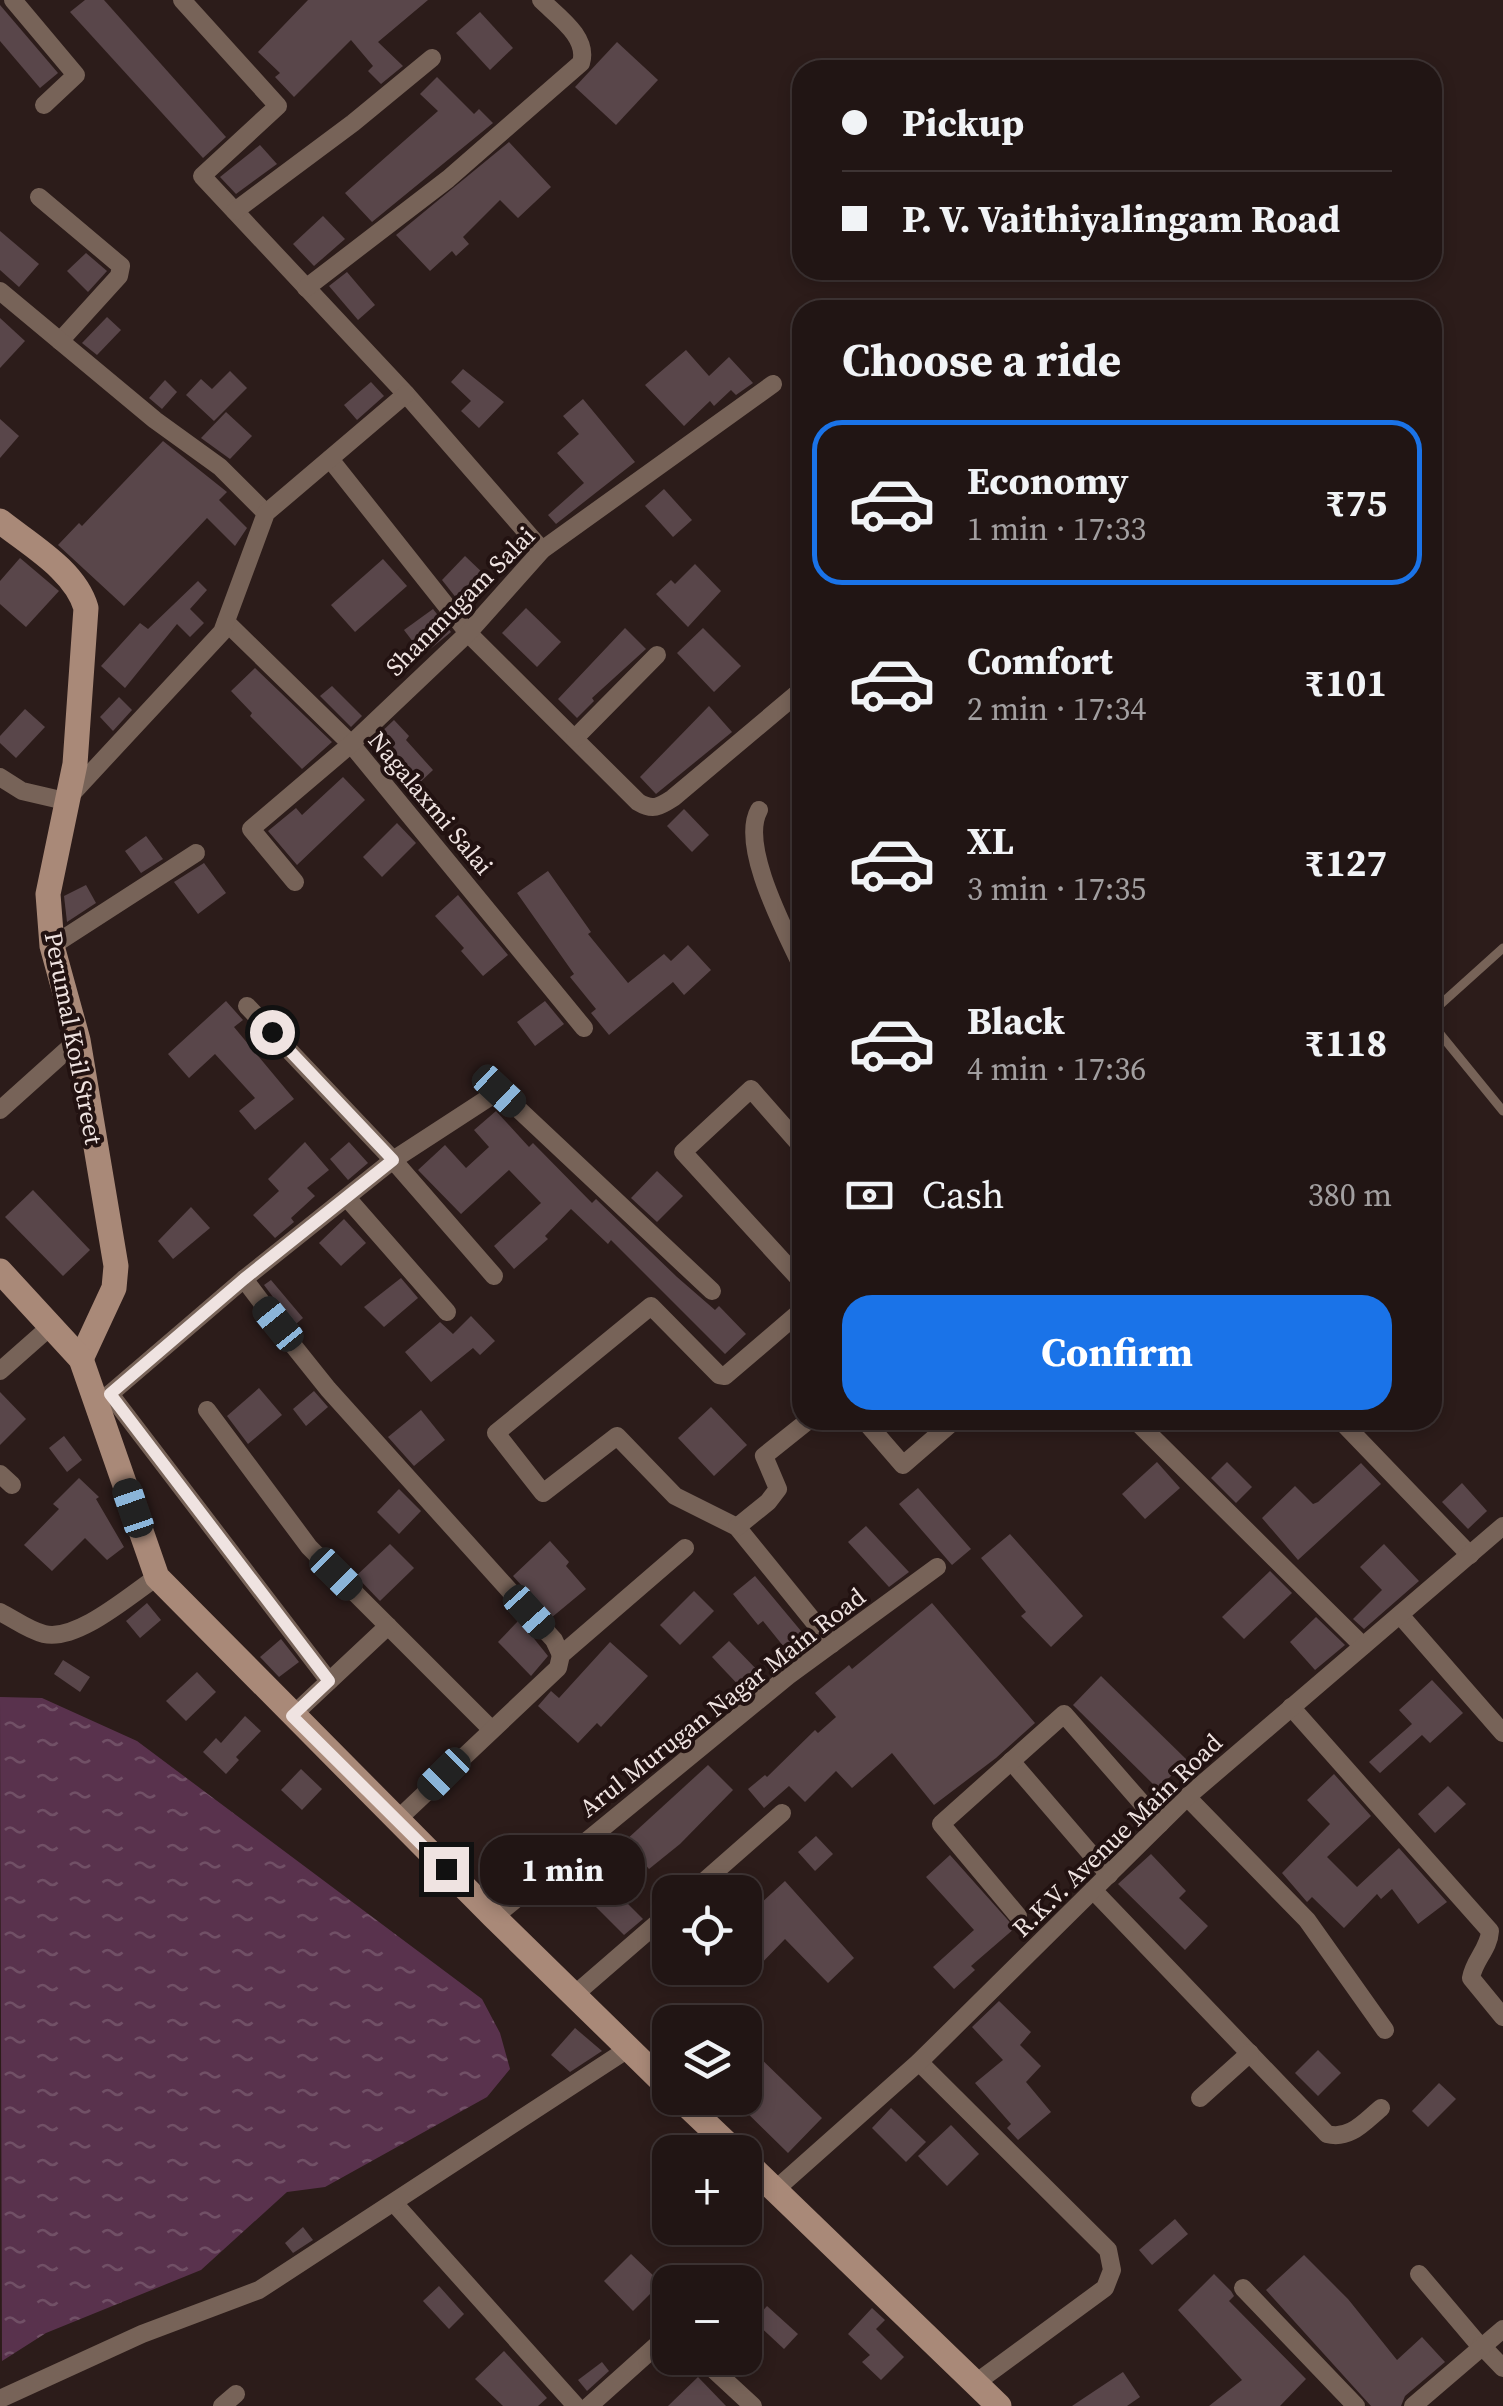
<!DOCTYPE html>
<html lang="en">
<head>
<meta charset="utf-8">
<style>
	body { margin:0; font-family:"Source Serif 4",serif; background:#2d2222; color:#f1f3f6; height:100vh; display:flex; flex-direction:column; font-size:38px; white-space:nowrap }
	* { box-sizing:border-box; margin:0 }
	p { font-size:32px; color:#a29fa0 }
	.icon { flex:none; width:55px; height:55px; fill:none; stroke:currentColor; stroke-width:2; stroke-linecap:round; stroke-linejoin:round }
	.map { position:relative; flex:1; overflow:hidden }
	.panel { position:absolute; left:792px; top:300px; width:650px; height:1130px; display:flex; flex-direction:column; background:#211514; border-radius:30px; box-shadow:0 5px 15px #0003,0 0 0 2px #3e3434 }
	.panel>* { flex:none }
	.guide { position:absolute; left:792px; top:60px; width:650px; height:220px; border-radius:30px; box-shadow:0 5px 15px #0003,0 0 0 2px #3e3434; display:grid; align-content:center; height:220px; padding:0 50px; background:#211514 }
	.tools { position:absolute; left:652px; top:1875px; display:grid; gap:20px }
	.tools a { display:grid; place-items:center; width:110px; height:110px; border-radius:20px; background:#211514; box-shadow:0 5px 15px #0003,0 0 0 2px #3e3434; font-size:50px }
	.end { position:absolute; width:45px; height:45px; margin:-22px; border:12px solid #efe3e1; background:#111; box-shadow:0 0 0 5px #111 }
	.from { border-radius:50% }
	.bubble { position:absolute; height:70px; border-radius:30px; background:#211514; box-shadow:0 5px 15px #0003,0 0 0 2px #3e3434; font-size:32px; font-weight:700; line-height:70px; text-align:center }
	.car { position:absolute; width:30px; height:60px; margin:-30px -15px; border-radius:12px; box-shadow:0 0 8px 2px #0007; background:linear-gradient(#222 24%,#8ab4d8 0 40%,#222 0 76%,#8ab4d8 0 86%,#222 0) }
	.guide b { display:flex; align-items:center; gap:35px; height:95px; font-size:38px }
	.guide b+b { border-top:2px solid #3e3434 }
	.guide i { width:25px; height:25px; background:#f1f3f6 }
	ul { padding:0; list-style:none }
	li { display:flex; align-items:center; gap:30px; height:165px; margin:0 20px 15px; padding:0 30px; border:5px solid transparent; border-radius:30px }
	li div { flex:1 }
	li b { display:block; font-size:38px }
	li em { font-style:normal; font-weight:700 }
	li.selected { border-color:#1a73e8 }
	li>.icon { width:90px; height:90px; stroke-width:1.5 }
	h2 { padding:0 50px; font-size:45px; line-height:120px }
	.pay { display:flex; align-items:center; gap:25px; height:110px; padding:0 50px; font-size:38px }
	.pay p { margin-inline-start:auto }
	.action { display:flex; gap:20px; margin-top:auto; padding:20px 50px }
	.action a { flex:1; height:115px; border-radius:30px; background:#1a73e8; color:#fff; font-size:40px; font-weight:700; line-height:115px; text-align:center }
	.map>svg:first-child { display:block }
	.water { fill:url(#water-ripples) }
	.building { fill:#59464a }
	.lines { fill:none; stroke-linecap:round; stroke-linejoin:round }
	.lane { stroke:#776358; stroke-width:9 }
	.street { stroke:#776358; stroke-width:18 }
	.secondary { stroke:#a98978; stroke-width:25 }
	.route { stroke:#efe3e1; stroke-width:12 }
	.labels { text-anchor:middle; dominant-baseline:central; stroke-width:8; stroke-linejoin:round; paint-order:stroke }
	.street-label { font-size:25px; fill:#efe3e1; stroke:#221211 }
</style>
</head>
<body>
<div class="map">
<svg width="1503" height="2406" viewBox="0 0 1503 2406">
	<defs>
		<pattern id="water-ripples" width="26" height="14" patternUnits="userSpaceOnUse" patternTransform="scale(2.5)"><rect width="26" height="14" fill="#59324d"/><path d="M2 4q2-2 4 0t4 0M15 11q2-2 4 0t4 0" fill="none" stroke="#715066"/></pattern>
	</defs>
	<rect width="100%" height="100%" fill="#2c1c1a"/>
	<!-- water -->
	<polygon class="water" points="0,1697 42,1698 137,1741 482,1999 500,2033 510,2069 487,2097 325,2187 287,2192 201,2270 46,2333 2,2361"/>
	<!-- building -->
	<g class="building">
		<polygon points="85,0 104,0 226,137 203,158 70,12"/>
		<polygon points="308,0 428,0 378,42 403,66 381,84 368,71 373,66 351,40 294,97 275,77 280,73 258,52"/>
		<polygon points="0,5 58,73 40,88 0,41"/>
		<polygon points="480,12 513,48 490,70 456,33"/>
		<polygon points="617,42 658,80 616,125 575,87"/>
		<polygon points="437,77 474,114 479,109 493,123 372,222 345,193 438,111 420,94"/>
		<polygon points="509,142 551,187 518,218 500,200 463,237 469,244 456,256 452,251 430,271 396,235"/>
		<polygon points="260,145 277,164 236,194 220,177"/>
		<polygon points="323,216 345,239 314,266 293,244"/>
		<polygon points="0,231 39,264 19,287 0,270"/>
		<polygon points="86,253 107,271 88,292 67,271"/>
		<polygon points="347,272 375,305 358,320 329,286"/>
		<polygon points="107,317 121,330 97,355 82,343"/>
		<polygon points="0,318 25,341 0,368"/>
		<polygon points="686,350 709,376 729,357 753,383 736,395 731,390 714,406 710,401 684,426 645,385"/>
		<polygon points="463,369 504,402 479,428 461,411 471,401 451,382"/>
		<polygon points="230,371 247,388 214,421 186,395 201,379 212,389"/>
		<polygon points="165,380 177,392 162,409 149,398"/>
		<polygon points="371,382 384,396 357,420 344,405"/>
		<polygon points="583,399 635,462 556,524 548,515 584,483 557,453 579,434 563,416"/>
		<polygon points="226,412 252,436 230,459 201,438"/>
		<polygon points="0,419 19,436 0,458"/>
		<polygon points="163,441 227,492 219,500 247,528 235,546 207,518 124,606 58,545 79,523 82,526"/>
		<polygon points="664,489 692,520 673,537 645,506"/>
		<polygon points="465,556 487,577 461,604 442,580"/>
		<polygon points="20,558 59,591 26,627 0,604 0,581"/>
		<polygon points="383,559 407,586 355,632 331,605"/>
		<polygon points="695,564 721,591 688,627 656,594 671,580 675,584"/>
		<polygon points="198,581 207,590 190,609 204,623 190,637 177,624 125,688 101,666 140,623 148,629"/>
		<polygon points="526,608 561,642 537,667 502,633"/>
		<polygon points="433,609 451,632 423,655 404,630"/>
		<polygon points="625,628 646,649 592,698 594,701 577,718 558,699"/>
		<polygon points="703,628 741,666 714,692 677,653"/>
		<polygon points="255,668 332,742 302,769 250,716 252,713 231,691"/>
		<polygon points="332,686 362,716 351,727 320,696"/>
		<polygon points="119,697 132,710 113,731 100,717"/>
		<polygon points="709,706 732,732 656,794 640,777"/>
		<polygon points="25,709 45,727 16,758 0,743 0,736"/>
		<polygon points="394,720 409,736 406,740 433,770 413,789 392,766 396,761 374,739"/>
		<polygon points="343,777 365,800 297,865 268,831 296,808 302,815"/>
		<polygon points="684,809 709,835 692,852 667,826"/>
		<polygon points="397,823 416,843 382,877 363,857"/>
		<polygon points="146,836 163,859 141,873 125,851"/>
		<polygon points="204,863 226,893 198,914 174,882"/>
		<polygon points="548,871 591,932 588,934 628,983 664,954 671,961 688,945 711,970 684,995 673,982 609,1035 591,1013 596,1009 570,977 574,974 517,893"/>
		<polygon points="86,885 96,903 67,922 64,896"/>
		<polygon points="458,895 508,955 483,976 461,951 464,948 435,916"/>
		<polygon points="226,1001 243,1020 234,1027 294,1099 255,1130 239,1111 255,1098 215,1054 189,1078 168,1054"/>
		<polygon points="545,1001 564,1024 535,1046 517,1022"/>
		<polygon points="496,1111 529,1147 533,1143 592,1203 596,1199 677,1277 715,1310 719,1306 746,1334 725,1354 611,1240 608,1244 571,1209 545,1236 548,1239 514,1269 494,1246 541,1203 509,1170 461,1214 418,1170 445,1145 466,1168 489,1147 474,1130"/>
		<polygon points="305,1142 329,1170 307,1188 315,1196 291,1218 294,1222 275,1238 253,1215 279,1191 268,1179"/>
		<polygon points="349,1142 368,1163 348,1180 330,1159"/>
		<polygon points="657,1171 683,1196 657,1222 631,1198"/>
		<polygon points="33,1190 90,1250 63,1276 5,1217"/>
		<polygon points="191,1207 210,1228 173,1259 158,1241"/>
		<polygon points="344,1219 366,1243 341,1266 319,1243"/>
		<polygon points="401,1278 418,1298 384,1327 364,1307"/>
		<polygon points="271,1280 303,1318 289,1330 288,1317 264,1285"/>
		<polygon points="471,1316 495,1341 480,1355 473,1348 431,1382 405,1352 440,1322 453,1334"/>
		<polygon points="259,1388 282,1415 248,1444 227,1416"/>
		<polygon points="314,1391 328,1407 306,1426 293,1409"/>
		<polygon points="0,1392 26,1419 0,1445"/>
		<polygon points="711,1407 747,1445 714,1476 678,1438"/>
		<polygon points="421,1410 445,1440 414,1466 388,1437"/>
		<polygon points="64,1436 82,1460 67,1472 49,1448"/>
		<polygon points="1157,1462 1180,1488 1145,1519 1122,1494"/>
		<polygon points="1227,1462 1252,1487 1236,1503 1211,1478"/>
		<polygon points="1361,1463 1381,1484 1298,1560 1262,1518 1295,1486 1313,1504 1318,1502"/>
		<polygon points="79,1478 99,1497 96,1499 124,1547 107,1560 85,1538 52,1571 24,1545 59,1509 53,1504"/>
		<polygon points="1462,1483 1487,1511 1468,1529 1442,1502"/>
		<polygon points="918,1488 971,1549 952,1565 899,1504"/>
		<polygon points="399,1489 421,1511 399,1534 377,1512"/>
		<polygon points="866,1526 909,1572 889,1587 848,1542"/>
		<polygon points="1010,1534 1083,1616 1051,1647 1021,1616 1026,1612 981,1558"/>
		<polygon points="550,1541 569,1562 566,1566 586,1589 551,1618 513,1576"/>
		<polygon points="390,1544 414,1568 380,1601 356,1576"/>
		<polygon points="1384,1544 1419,1581 1364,1629 1353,1619 1382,1590 1360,1567"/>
		<polygon points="1270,1571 1292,1593 1244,1639 1222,1617"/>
		<polygon points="755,1576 806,1637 788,1652 763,1621 758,1625 733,1594"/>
		<polygon points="694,1591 714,1611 680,1645 660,1625"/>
		<polygon points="147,1603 161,1620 140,1638 126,1621"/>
		<polygon points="932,1603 1035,1723 996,1758 934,1805 892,1753 852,1788 836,1771 805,1802 789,1786 764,1808 748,1789 765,1775 767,1777 815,1730 818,1733 836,1717 815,1693 849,1665 852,1669"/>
		<polygon points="1316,1617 1345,1645 1315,1670 1290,1642"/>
		<polygon points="519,1620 548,1656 531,1676 498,1642"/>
		<polygon points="281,1639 299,1662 279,1677 260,1657"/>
		<polygon points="729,1641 760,1673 743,1690 712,1657"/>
		<polygon points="610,1642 648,1676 601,1727 597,1723 578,1743 538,1706 551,1691 559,1698"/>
		<polygon points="63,1660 90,1677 80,1692 54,1674"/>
		<polygon points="197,1672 216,1692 186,1721 166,1701"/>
		<polygon points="1101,1676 1187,1760 1158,1789 1073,1705"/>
		<polygon points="1432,1680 1463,1713 1430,1743 1422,1735 1380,1773 1369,1762 1412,1724 1399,1710"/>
		<polygon points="245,1716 261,1731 236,1757 239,1760 226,1774 203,1752 216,1738 221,1743"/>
		<polygon points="708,1765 733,1790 680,1844 649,1869 625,1841"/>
		<polygon points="301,1769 322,1789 302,1810 281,1790"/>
		<polygon points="1334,1774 1371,1816 1327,1857 1357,1887 1399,1848 1447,1902 1418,1924 1392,1889 1381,1899 1377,1894 1344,1928 1312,1897 1307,1902 1282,1873 1330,1824 1307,1800"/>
		<polygon points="1448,1786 1466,1804 1435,1833 1418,1814"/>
		<polygon points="816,1836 833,1854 815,1871 798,1852"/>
		<polygon points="1151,1854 1186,1891 1179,1898 1208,1926 1185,1950 1118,1884"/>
		<polygon points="950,1855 1015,1928 971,1966 975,1970 954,1989 933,1967 974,1930 926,1877"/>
		<polygon points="578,1866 615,1900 620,1896 643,1919 624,1935 587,1898 580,1905 559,1887"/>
		<polygon points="785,1881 854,1958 828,1983 785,1939 758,1967 745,1955 745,1918"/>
		<polygon points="999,2001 1031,2032 1020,2045 1041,2066 1026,2082 1051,2112 1018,2140 1007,2128 1011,2124 975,2083 1003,2060 972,2027"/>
		<polygon points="575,2028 602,2051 570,2072 551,2055"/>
		<polygon points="1318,2050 1341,2073 1318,2096 1295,2073"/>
		<polygon points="755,2053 822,2118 788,2153 732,2098 745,2098 745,2063"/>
		<polygon points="1439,2083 1456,2099 1428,2127 1412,2111"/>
		<polygon points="891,2108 926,2142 906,2162 872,2128"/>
		<polygon points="951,2125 979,2154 947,2186 918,2156"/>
		<polygon points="1175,2219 1188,2234 1152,2265 1139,2250"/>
		<polygon points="303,2227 313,2240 293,2253 285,2243"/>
		<polygon points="631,2254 661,2283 633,2311 604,2281"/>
		<polygon points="1304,2255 1348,2299 1397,2360 1422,2337 1445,2362 1405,2396 1401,2406 1371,2406 1266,2290"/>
		<polygon points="1214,2274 1231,2291 1234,2296 1229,2301 1306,2379 1280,2406 1209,2406 1242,2380 1178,2310"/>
		<polygon points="439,2286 464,2314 449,2329 423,2301"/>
		<polygon points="767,2306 798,2334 784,2349 754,2321"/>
		<polygon points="872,2308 885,2320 876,2329 904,2357 881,2380 862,2362 870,2355 848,2334"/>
		<polygon points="504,2351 547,2398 538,2406 503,2406 475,2379"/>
		<polygon points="602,2362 609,2371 587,2391 578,2380"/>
		<polygon points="1123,2372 1140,2397 1127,2406 1072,2406"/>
		<polygon points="698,2377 726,2406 668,2406"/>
	</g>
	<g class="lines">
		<!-- lane -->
		<g class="lane">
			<polyline points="1432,1012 1503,948"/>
			<polyline points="1432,1024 1503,1111"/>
		</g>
		<!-- street -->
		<g class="street">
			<polyline points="13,0 76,75 44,105"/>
			<polyline points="182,0 278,106 202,176 406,394 542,550"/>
			<polyline points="39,197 121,266 119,276 60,341"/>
			<polyline points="235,211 353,123 432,58"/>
			<path d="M306,288L448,179L581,63C589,37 557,16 541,0"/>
			<polyline points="0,291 155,420 220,467 266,513"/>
			<path d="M330,459L468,633L638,802C653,811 659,807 673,798L799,692"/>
			<polyline points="226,622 351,744 584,1028"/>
			<polyline points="575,738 657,655"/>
			<polyline points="0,777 22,791 65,801 222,632 266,513 406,394"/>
			<path d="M759,810C739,846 786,932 802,967"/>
			<polyline points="295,882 251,829 351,744 468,633 542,550 773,384"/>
			<polyline points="52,946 196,853"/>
			<polyline points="247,1006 393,1160 494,1276"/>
			<polyline points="0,1110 78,1040"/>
			<polyline points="802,1147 751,1089 683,1152 802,1282"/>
			<polyline points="348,1199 447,1312"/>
			<polyline points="244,1279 278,1324"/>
			<polyline points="802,1310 725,1376 719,1375 651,1306 496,1433 543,1493 617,1436 675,1496 737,1527 832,1644"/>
			<polyline points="292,1344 328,1389 554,1640 561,1655"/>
			<polyline points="0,1371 51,1326"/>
			<polyline points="110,1394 329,1681"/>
			<polyline points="97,1405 244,1279 393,1160 499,1091 712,1291"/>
			<polyline points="207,1410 309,1547 491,1729"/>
			<polyline points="864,1420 903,1465 955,1420"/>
			<polyline points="1135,1420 1363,1646"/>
			<polyline points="1340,1420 1470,1555"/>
			<polyline points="0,1474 12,1485"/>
			<polyline points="737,1527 768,1502 778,1489 764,1456 809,1420"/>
			<path d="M0,1612C14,1619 28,1630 44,1634C77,1642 130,1595 157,1577"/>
			<polyline points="1400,1615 1503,1733"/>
			<path d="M1291,1707L1490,1931C1489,1949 1474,1960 1471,1978L1503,2017"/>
			<polyline points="292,1716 388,1626"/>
			<polyline points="1011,1761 1109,1875"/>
			<polyline points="1187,1797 1307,1920 1385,2030"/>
			<polyline points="397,1820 558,1668 561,1655 685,1548"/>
			<path d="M1093,1890L1327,2134C1350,2140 1364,2122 1381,2108"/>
			<polyline points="692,1892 782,1813"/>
			<polyline points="1018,1916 941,1824 1064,1714 1160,1824"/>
			<polyline points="494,1917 788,1676 937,1567"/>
			<polyline points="573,1996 670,1912"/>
			<polyline points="919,2062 1108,2250 1112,2270 1105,2288 977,2382"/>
			<polyline points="1200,2098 1250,2053"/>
			<polyline points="775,2190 919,2062 1187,1797 1503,1526"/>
			<polyline points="394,2203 576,2406"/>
			<polyline points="1419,2274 1480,2346"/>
			<polyline points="1243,2288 1356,2406"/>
			<polyline points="1481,2345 1503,2368"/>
			<polyline points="701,2358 753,2406"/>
			<polyline points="0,2399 142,2334 259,2290 628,2049"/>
			<polyline points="222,2406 236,2394"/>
			<polyline points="589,2406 657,2345 670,2339"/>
			<polyline points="1413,2406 1503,2329"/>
		</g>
		<!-- secondary -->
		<g class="secondary">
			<path d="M0,521C30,545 75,570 86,608L75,764L48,894L52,946L78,1040L116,1266L114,1288L81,1359"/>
			<polyline points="0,1271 81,1359 157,1577 494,1917 670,2089"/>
			<polyline points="679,2098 736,2152"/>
			<polyline points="745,2161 999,2406"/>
		</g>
	</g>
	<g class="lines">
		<!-- route -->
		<polyline class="route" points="272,1032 393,1160 244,1279 110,1394 329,1681 292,1716 446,1869"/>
	</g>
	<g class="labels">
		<!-- street labels -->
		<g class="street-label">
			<text transform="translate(460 601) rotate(-45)">Shanmugam Salai</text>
			<text transform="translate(431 803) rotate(50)">Nagalaxmi Salai</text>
			<text transform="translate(74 1038) rotate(79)">Perumal Koil Street</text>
			<text transform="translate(722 1702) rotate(-38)">Arul Murugan Nagar Main Road</text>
			<text transform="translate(1117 1835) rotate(-44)">R.K.V. Avenue Main Road</text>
		</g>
	</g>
</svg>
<div class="tools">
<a><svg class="icon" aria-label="locate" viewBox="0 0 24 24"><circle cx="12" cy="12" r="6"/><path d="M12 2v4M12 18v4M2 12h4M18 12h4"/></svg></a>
<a><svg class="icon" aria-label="layers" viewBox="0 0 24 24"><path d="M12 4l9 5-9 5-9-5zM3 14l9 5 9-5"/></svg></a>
<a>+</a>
<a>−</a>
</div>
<i class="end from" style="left:272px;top:1032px"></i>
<i class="end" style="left:446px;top:1869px"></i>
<div class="bubble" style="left:480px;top:1835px;width:165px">1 min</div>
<i class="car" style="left:499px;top:1091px;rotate:133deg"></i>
<i class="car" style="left:278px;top:1324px;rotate:321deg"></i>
<i class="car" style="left:133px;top:1508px;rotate:341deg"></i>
<i class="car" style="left:336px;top:1574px;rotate:135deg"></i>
<i class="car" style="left:529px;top:1612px;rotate:138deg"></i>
<i class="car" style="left:444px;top:1774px;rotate:225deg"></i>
<div class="guide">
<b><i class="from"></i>Pickup</b>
<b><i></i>P. V. Vaithiyalingam Road</b>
</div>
<section class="panel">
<h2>Choose a ride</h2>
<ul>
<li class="selected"><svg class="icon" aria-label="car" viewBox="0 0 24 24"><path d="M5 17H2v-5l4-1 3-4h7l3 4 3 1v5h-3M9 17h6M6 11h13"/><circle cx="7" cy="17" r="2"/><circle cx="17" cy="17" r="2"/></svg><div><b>Economy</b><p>1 min · 17:33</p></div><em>₹75</em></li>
<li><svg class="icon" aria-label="car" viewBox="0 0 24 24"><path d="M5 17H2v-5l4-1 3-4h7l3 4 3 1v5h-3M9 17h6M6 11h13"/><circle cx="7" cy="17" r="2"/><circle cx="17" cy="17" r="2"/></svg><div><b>Comfort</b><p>2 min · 17:34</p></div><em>₹101</em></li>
<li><svg class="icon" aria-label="car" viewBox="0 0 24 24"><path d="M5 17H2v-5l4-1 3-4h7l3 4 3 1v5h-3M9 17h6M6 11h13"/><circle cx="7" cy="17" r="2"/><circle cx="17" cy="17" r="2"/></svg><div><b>XL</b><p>3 min · 17:35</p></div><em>₹127</em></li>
<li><svg class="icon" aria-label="car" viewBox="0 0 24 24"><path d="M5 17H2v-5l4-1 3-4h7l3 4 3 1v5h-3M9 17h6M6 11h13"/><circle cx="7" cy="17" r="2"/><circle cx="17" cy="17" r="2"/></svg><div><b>Black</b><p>4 min · 17:36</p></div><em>₹118</em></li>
</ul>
<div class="pay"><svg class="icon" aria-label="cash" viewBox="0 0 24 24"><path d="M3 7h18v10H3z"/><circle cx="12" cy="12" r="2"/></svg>Cash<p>380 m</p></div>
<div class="action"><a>Confirm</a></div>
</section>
</div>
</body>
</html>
